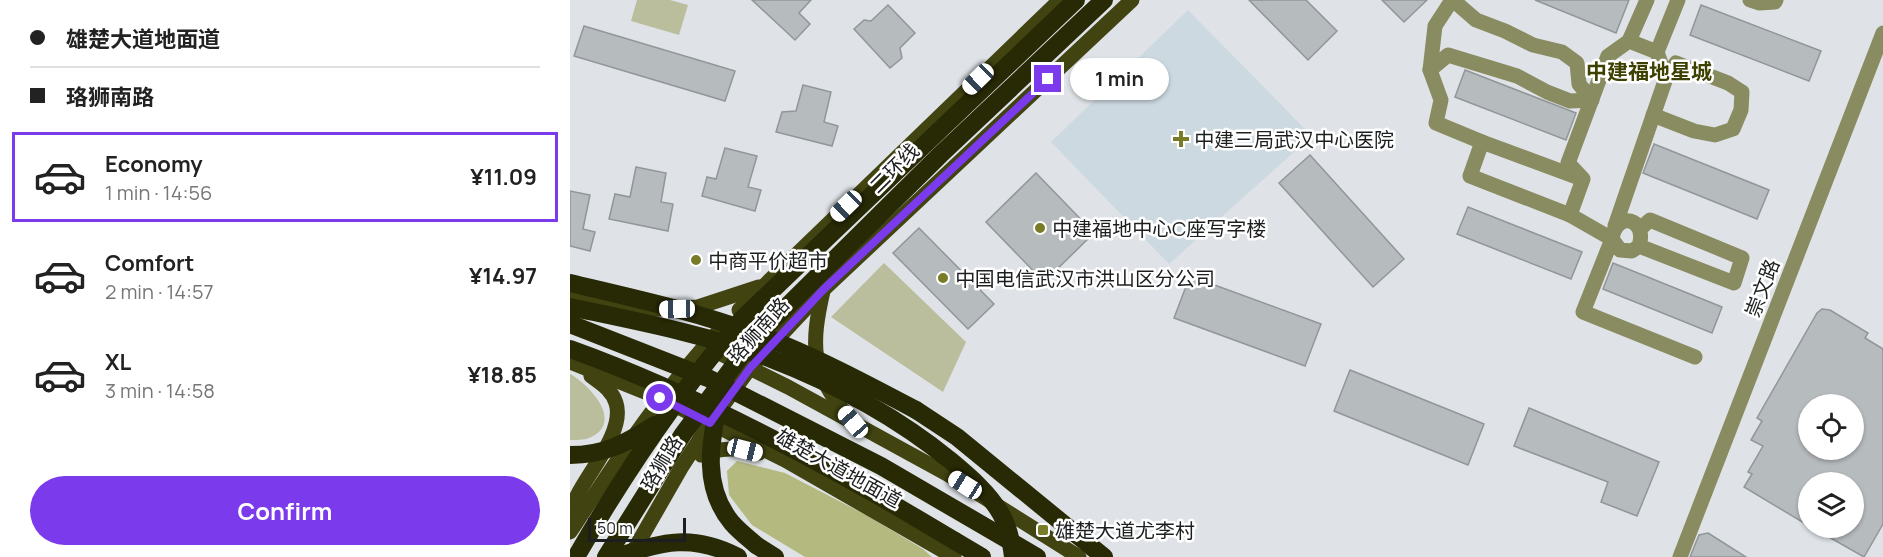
<!DOCTYPE html>
<html lang="en">
<head>
<meta charset="utf-8">
<style>
	body { margin:0; font-family:Manrope,"Noto Sans SC",sans-serif; background:#f2f2f2; color:#222; height:100vh; display:flex; flex-direction:column; font-size:22px; white-space:nowrap }
	* { box-sizing:border-box; margin:0 }
	p { font-size:20px; color:#767676 }
	.icon { flex:none; width:33px; height:33px; fill:none; stroke:currentColor; stroke-width:2; stroke-linecap:round; stroke-linejoin:round }
	.map { position:relative; flex:1; overflow:hidden }
	.drawer { display:flex; flex-direction:column; background:#fff; width:570px }
	.drawer>* { flex:none }
	.guide { display:grid; align-content:center; height:132px; padding:0 30px; background:#fff }
	.buttons { position:absolute; left:1228px; top:394px; display:grid; gap:12px }
	.buttons a { display:grid; place-items:center; width:66px; height:66px; border-radius:50%; background:#fff; box-shadow:0 2px 4px #0004; font-size:30px }
	.scale { position:absolute; left:18px; bottom:15px; width:98px; box-sizing:border-box; padding-left:6px; border:3px solid #1c1e1f; border-top:0; font-size:16px; line-height:21px; white-space:nowrap; color:#1c1e1f; -webkit-text-stroke:4px #fff; paint-order:stroke }
	.end { position:absolute; width:27px; height:27px; margin:-14px; border:8px solid #7c3aed; background:#fff; box-shadow:0 0 0 3px #fff }
	.from { border-radius:50% }
	.bubble { position:absolute; height:42px; border-radius:21px; background:#fff; box-shadow:0 2px 4px #0004; font-size:20px; font-weight:700; line-height:42px; text-align:center }
	.car { position:absolute; width:18px; height:36px; margin:-18px -9px; border-radius:8px; box-shadow:0 0 4px 2px #0007; background:linear-gradient(#fff 24%,#345 0 40%,#fff 0 76%,#345 0 86%,#fff 0) }
	.guide b { display:flex; align-items:center; gap:21px; height:57px; font-size:22px }
	.guide b+b { border-top:2px solid #e0e0e0 }
	.guide i { width:15px; height:15px; background:#222 }
	ul { padding:0; list-style:none }
	li { display:flex; align-items:center; gap:18px; height:90px; margin:0 12px 9px; padding:0 18px; border:3px solid transparent; border-radius:0px }
	li div { flex:1 }
	li b { display:block; font-size:22px }
	li em { font-style:normal; font-weight:700 }
	li.on { border-color:#7c3aed }
	li>.icon { width:54px; height:54px; stroke-width:1.5 }
	.cta { display:flex; gap:12px; margin-top:auto; padding:12px 30px }
	.cta a { flex:1; height:69px; border-radius:36px; background:#7c3aed; color:#fff; font-size:24px; font-weight:700; line-height:69px; text-align:center }
	main { display:flex; flex:1; min-height:0 }
	.map>svg:first-child { display:block }
	.built { fill:#cdd9e1 }
	.green { fill:#babe9c }
	.forest { fill:#b4b980 }
	.building { fill:#b6bbbe; stroke:#919698; stroke-width:1.5; fill-rule:evenodd }
	.lines { fill:none; stroke-linecap:round; stroke-linejoin:round }
	.street { stroke:#898c61; stroke-width:15 }
	.primary { stroke:#414311; stroke-width:15 }
	.highway { stroke:#282a05; stroke-width:18 }
	.highway-bridge { stroke:#282a05; stroke-width:18 }
	.route { stroke:#7c3aed; stroke-width:8 }
	.poi-dot { fill:#787c26; stroke:#fff; stroke-width:2 }
	.labels { text-anchor:middle; dominant-baseline:central; stroke-width:5; stroke-linejoin:round; paint-order:stroke }
	.poi-label { font-size:20px; fill:#1c1e1f; stroke:#fff; text-anchor:start }
	.street-label { font-size:20px; fill:#1c1e1f; stroke:#fff }
	.neighbourhood-label { font-size:21px; font-weight:bold; fill:#3e4000; stroke:#fff }
</style>
</head>
<body>
<main>
<section class="drawer">
<div class="guide">
<b><i class="from"></i>雄楚大道地面道</b>
<b><i></i>珞狮南路</b>
</div>
<ul>
<li class="on"><svg class="icon" aria-label="car" viewBox="0 0 24 24"><path d="M5 17H2v-5l4-1 3-4h7l3 4 3 1v5h-3M9 17h6M6 11h13"/><circle cx="7" cy="17" r="2"/><circle cx="17" cy="17" r="2"/></svg><div><b>Economy</b><p>1 min · 14:56</p></div><em>¥11.09</em></li>
<li><svg class="icon" aria-label="car" viewBox="0 0 24 24"><path d="M5 17H2v-5l4-1 3-4h7l3 4 3 1v5h-3M9 17h6M6 11h13"/><circle cx="7" cy="17" r="2"/><circle cx="17" cy="17" r="2"/></svg><div><b>Comfort</b><p>2 min · 14:57</p></div><em>¥14.97</em></li>
<li><svg class="icon" aria-label="car" viewBox="0 0 24 24"><path d="M5 17H2v-5l4-1 3-4h7l3 4 3 1v5h-3M9 17h6M6 11h13"/><circle cx="7" cy="17" r="2"/><circle cx="17" cy="17" r="2"/></svg><div><b>XL</b><p>3 min · 14:58</p></div><em>¥18.85</em></li>
</ul>
<div class="cta"><a>Confirm</a></div>
</section>
<div class="map">
<svg width="1313" height="557" viewBox="0 0 1313 557">
	<rect width="100%" height="100%" fill="#dfe3e7"/>
	<!-- built -->
	<polygon class="built" points="618,10 742,136 599,264 481,142"/>
	<!-- green -->
	<g class="green">
		<polygon points="67,0 100,0 118,5 109,35 61,21"/>
		<polygon points="314,263 396,342 373,392 261,317"/>
		<path d="M0,374C20,385 55,423 19,438C14,440 6,440 0,440Z"/>
	</g>
	<!-- forest -->
	<polygon class="forest" points="167,461 215,473 296,515 353,549 362,557 235,557 182,525 159,495 157,471"/>
	<!-- building -->
	<g class="building">
		<polygon points="182,0 241,0 229,13 240,24 225,40"/>
		<polygon points="679,0 736,0 767,31 738,60"/>
		<polygon points="812,0 857,0 834,22"/>
		<polygon points="965,0 1059,0 1046,33"/>
		<polygon points="318,5 345,33 330,48 332,58 320,68 284,29 294,20 301,21"/>
		<polygon points="1131,5 1251,51 1239,81 1120,35"/>
		<polygon points="14,26 165,71 155,101 4,56"/>
		<polygon points="895,70 1006,113 996,140 885,97"/>
		<polygon points="233,85 261,92 254,122 268,126 262,146 206,132 212,112 226,111"/>
		<polygon points="1084,144 1199,190 1187,219 1073,173"/>
		<polygon points="155,148 187,156 178,187 191,190 185,211 132,196 137,177 146,179"/>
		<polygon points="740,155 834,259 803,287 709,183"/>
		<polygon points="66,167 96,173 91,202 103,204 98,231 39,219 45,194 60,197"/>
		<polygon points="466,173 524,233 474,282 416,222"/>
		<polygon points="0,191 20,195 13,229 25,232 20,251 0,246"/>
		<polygon points="898,207 1012,252 1001,279 887,234"/>
		<polygon points="349,228 424,304 398,329 323,253"/>
		<polygon points="1043,263 1152,307 1142,333 1033,289"/>
		<polygon points="620,276 751,324 735,366 604,318"/>
		<path d="M1252,309L1260,310L1298,333L1295,338L1313,349V524L1294,557L1243,528H1284V483H1239V526L1174,487L1182,474L1178,472L1193,446L1181,440L1192,421L1187,418L1247,313ZM1239,405H1284V450H1239Z"/>
		<polygon points="780,370 914,424 898,465 764,411"/>
		<polygon points="959,408 1089,462 1067,516 1031,502 1038,482 944,446"/>
		<polygon points="1138,533 1176,557 1120,557 1129,535"/>
	</g>
	<g class="lines">
		<!-- street -->
		<g class="street">
			<polyline points="882,0 865,26 860,70 871,100 866,123 912,142"/>
			<polyline points="1180,0 1189,3 1205,2 1206,0"/>
			<polyline points="1059,41 1077,0"/>
			<polyline points="1087,52 1108,0"/>
			<polyline points="860,70 878,55 947,76 977,92 1000,101 1022,100 1009,84 1007,63 992,52 963,45 935,31 906,20 883,0"/>
			<polyline points="1083,115 1124,131 1145,135 1163,129 1171,110 1172,92 1158,83 1106,63 1096,78"/>
			<polyline points="1000,215 900,176 912,142 1012,179"/>
			<polyline points="1045,226 1096,78 1087,52 1059,41 1038,56 998,163 1013,179 1000,215 1042,239 1013,312 1125,357"/>
			<path d="M1069,246C1078,218 1046,210 1042,239L1050,250L1062,251L1069,246L1164,283L1172,258L1080,220L1070,229"/>
			<polyline points="1110,557 1313,33"/>
		</g>
		<!-- primary -->
		<g class="primary">
			<path d="M253,291C241,344 240,372 277,415"/>
			<polyline points="0,293 60,313"/>
			<polyline points="169,310 490,0"/>
			<polyline points="54,311 128,307 189,287"/>
			<polyline points="137,347 218,387 377,474 509,557"/>
			<polyline points="0,362 90,398 215,460 384,557"/>
			<path d="M131,455C151,447 168,448 189,453"/>
			<path d="M0,523C2,513 3,504 7,496C19,471 55,431 46,403C42,390 32,384 21,376"/>
			<path d="M0,532C46,462 90,393 148,332"/>
			<polyline points="60,557 111,468 140,423 180,368 254,289 562,0"/>
		</g>
		<!-- highway -->
		<g class="highway">
			<polyline points="346,410 387,437 534,557"/>
			<polyline points="385,541 412,557"/>
			<polyline points="186,545 205,557"/>
		</g>
		<!-- highway-bridge -->
		<g class="highway-bridge">
			<path d="M0,283C63,298 128,312 189,335C244,356 295,383 346,410"/>
			<path d="M0,307C66,321 135,334 199,358C264,383 327,417 381,461C399,476 419,493 431,514C439,528 441,541 443,557"/>
			<polyline points="0,324 138,378 311,466 467,557"/>
			<path d="M0,349C103,386 202,436 298,490C327,506 356,524 385,541"/>
			<path d="M149,401C140,443 132,487 162,523C169,531 178,538 186,545"/>
			<path d="M0,455C35,455 56,443 85,425"/>
			<path d="M6,557C55,472 109,392 173,318L506,0"/>
			<polyline points="36,557 113,434 182,341 370,155 534,0"/>
			<path d="M47,557C92,541 124,534 168,557"/>
		</g>
	</g>
	<g class="lines">
		<!-- route -->
		<polyline class="route" points="90,398 140,423 180,368 254,289 478,79"/>
	</g>
	<!-- markers -->
	<g class="poi-dot">
		<path d="M608 130h6v6h6v6h-6v6h-6v-6h-6v-6h6z"/>
		<circle cx="470" cy="228" r="6"/>
		<circle cx="126" cy="260" r="6"/>
		<circle cx="373" cy="278" r="6"/>
		<rect x="467" y="524" width="12" height="12" rx="3"/>
	</g>
	<g class="labels">
		<!-- poi labels -->
		<g class="poi-label">
			<text x="624" y="139">中建三局武汉中心医院</text>
			<text x="482" y="228">中建福地中心C座写字楼</text>
			<text x="138" y="260">中商平价超市</text>
			<text x="385" y="278">中国电信武汉市洪山区分公司</text>
			<text x="485" y="530">雄楚大道尤李村</text>
		</g>
		<!-- street labels -->
		<g class="street-label">
			<text transform="translate(324 168) rotate(-45)">二环线</text>
			<text transform="translate(1192 288) rotate(-69)">崇文路</text>
			<text transform="translate(188 330) rotate(-48)">珞狮南路</text>
			<text transform="translate(91 463) rotate(-59)">珞狮路</text>
			<text transform="translate(269 468) rotate(29)">雄楚大道地面道</text>
		</g>
		<!-- neighbourhood labels -->
		<g class="neighbourhood-label">
			<text x="1079" y="71">中建福地星城</text>
		</g>
	</g>
</svg>
<div class="buttons">
<a><svg class="icon" aria-label="locate" viewBox="0 0 24 24"><circle cx="12" cy="12" r="6"/><path d="M12 2v4M12 18v4M2 12h4M18 12h4"/></svg></a>
<a><svg class="icon" aria-label="layers" viewBox="0 0 24 24"><path d="M12 4l9 5-9 5-9-5zM3 14l9 5 9-5"/></svg></a>
</div>
<div class="scale">50 m</div>
<i class="end from" style="left:90px;top:398px"></i>
<i class="end" style="left:478px;top:79px"></i>
<div class="bubble" style="left:500px;top:58px;width:99px">1 min</div>
<i class="car" style="left:408px;top:79px;rotate:226deg"></i>
<i class="car" style="left:276px;top:206px;rotate:226deg"></i>
<i class="car" style="left:107px;top:309px;rotate:269deg"></i>
<i class="car" style="left:283px;top:422px;rotate:319deg"></i>
<i class="car" style="left:175px;top:450px;rotate:104deg"></i>
<i class="car" style="left:395px;top:485px;rotate:302deg"></i>
</div>
</main>
</body>
</html>
